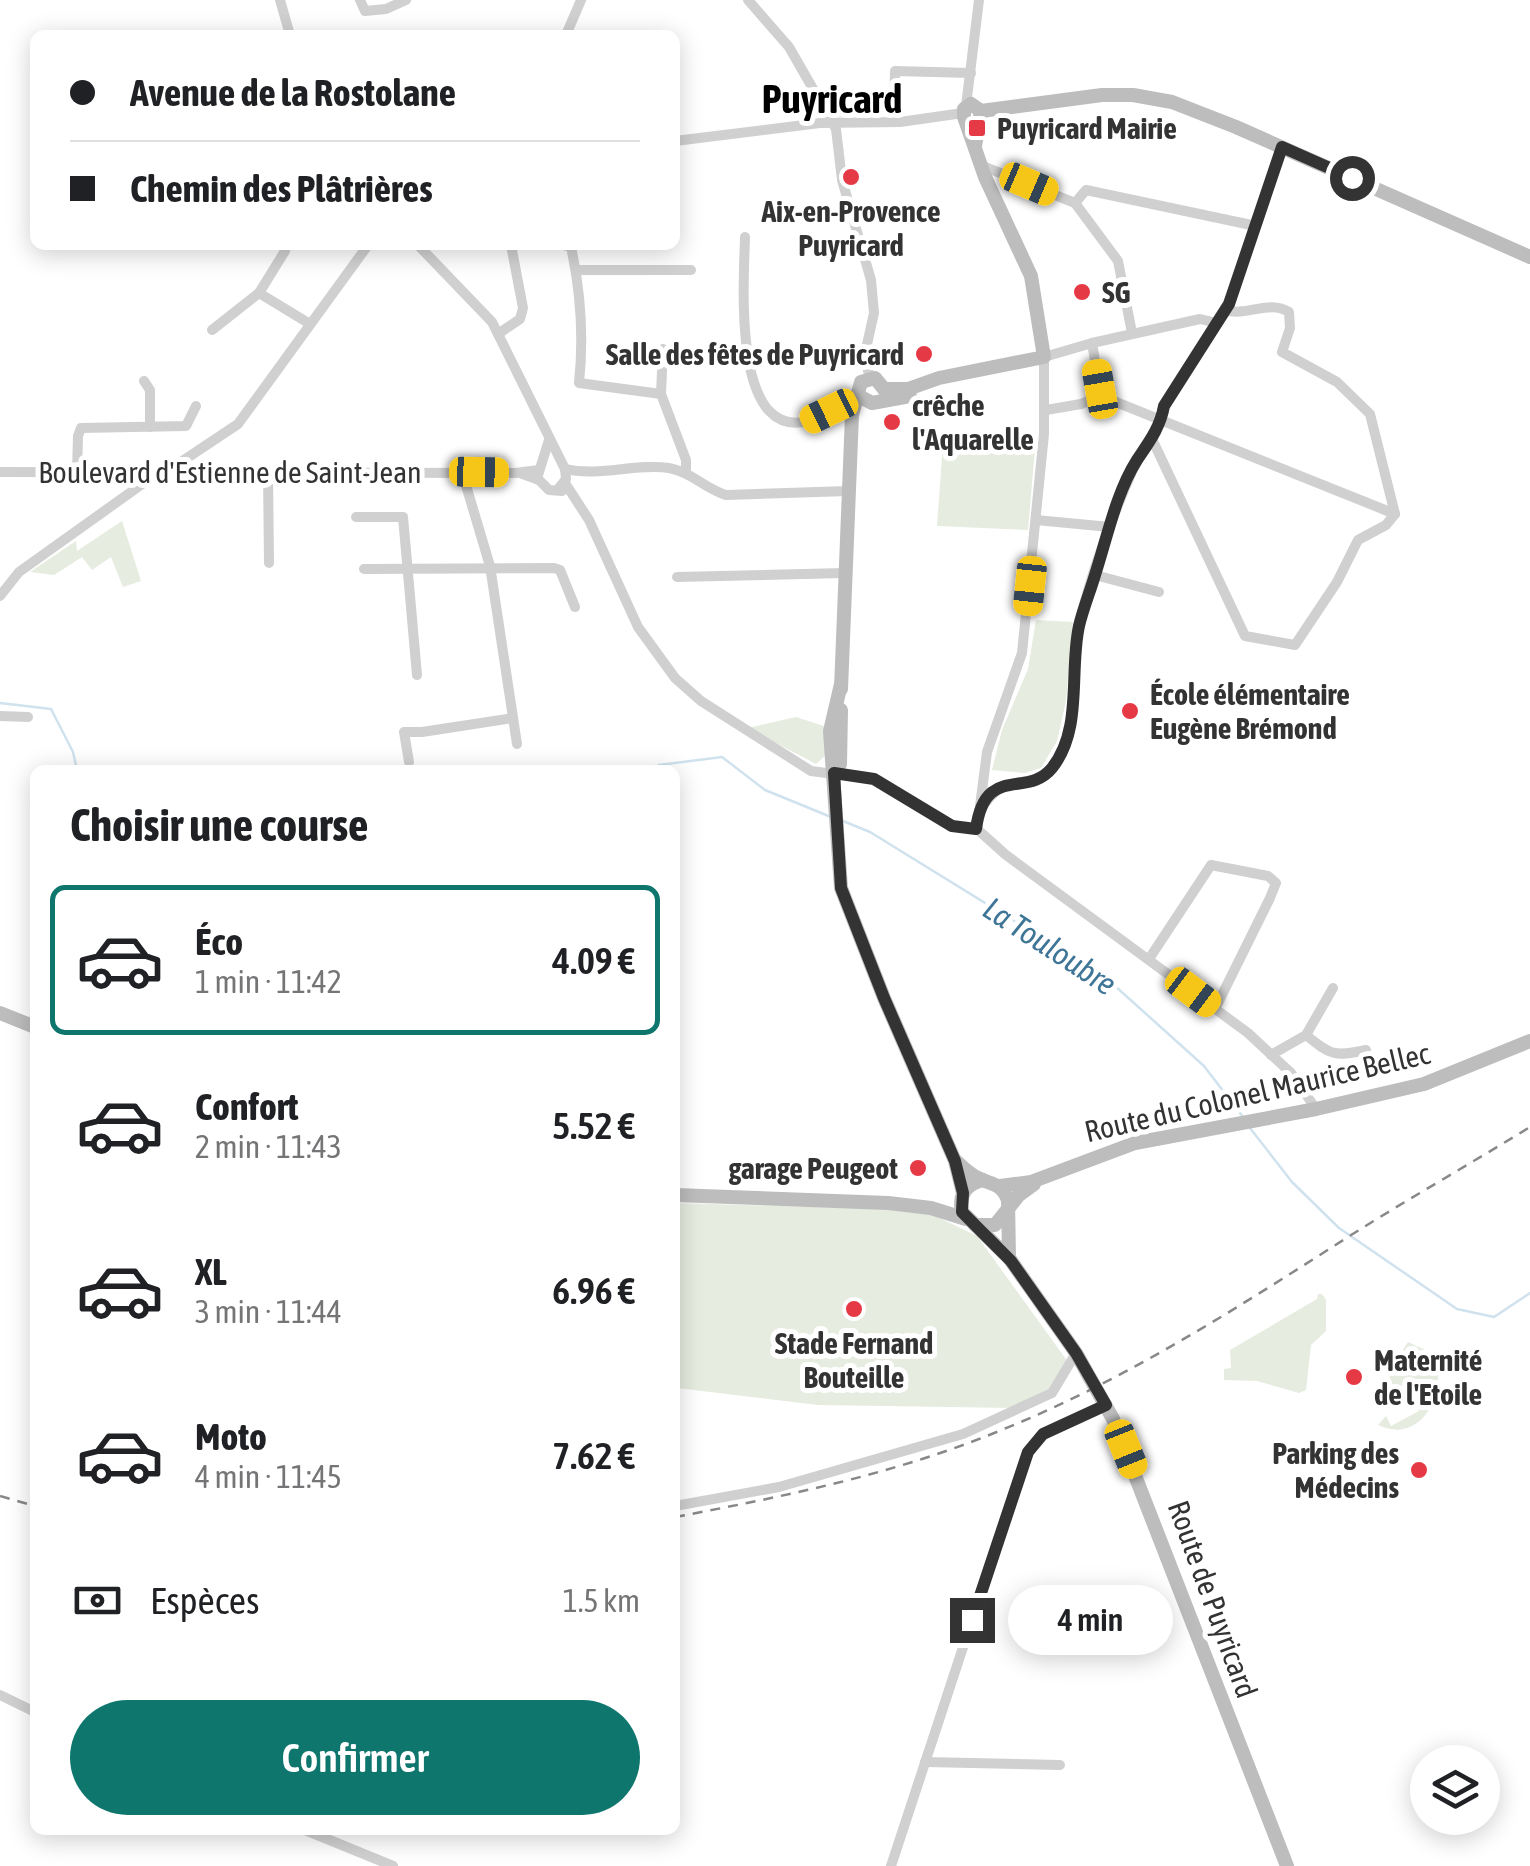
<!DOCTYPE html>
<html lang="fr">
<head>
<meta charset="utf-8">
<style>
	body { margin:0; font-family:"Asap Condensed",sans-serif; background:#f2f2f2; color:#202124; height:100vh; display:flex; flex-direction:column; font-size:38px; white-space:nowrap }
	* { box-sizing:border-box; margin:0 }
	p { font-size:32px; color:#757577 }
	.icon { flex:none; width:55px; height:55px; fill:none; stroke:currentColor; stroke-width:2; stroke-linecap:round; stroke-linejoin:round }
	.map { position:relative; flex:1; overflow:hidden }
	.sheet { position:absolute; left:30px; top:765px; width:650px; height:1070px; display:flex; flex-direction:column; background:#fff; border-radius:15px; box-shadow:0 5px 25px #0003 }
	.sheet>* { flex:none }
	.guide { position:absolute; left:30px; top:30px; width:650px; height:220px; border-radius:15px; box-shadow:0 5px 25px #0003; display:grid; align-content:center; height:220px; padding:0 40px; background:#fff }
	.buttons { position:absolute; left:1410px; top:1745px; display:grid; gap:20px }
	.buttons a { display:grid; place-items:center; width:90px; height:90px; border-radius:50%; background:#fff; box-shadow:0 5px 25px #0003; font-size:50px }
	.end { position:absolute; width:45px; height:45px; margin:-22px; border:12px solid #333; background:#fff; box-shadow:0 0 0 5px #fff }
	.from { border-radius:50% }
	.bubble { position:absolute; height:70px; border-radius:35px; background:#fff; box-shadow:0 5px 25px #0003; font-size:32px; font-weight:600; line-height:70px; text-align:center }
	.car { position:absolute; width:30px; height:60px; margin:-30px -15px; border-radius:12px; box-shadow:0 0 8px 2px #0007; background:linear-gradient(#f5c518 24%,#345 0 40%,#f5c518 0 76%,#345 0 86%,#f5c518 0) }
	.guide b { display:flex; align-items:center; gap:35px; height:95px; font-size:38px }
	.guide b+b { border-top:2px solid #e0e0e0 }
	.guide i { width:25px; height:25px; background:#202124 }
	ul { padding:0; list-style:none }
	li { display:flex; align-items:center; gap:30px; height:150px; margin:0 20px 15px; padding:0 20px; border:5px solid transparent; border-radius:15px }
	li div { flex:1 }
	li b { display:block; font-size:38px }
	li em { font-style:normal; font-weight:600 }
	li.on { border-color:#0f766e }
	li>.icon { width:90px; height:90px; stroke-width:1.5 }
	h2 { padding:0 40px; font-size:45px; line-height:120px }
	.pay { display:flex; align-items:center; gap:25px; height:110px; padding:0 40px; font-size:38px }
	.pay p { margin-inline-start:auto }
	.primary-button { display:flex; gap:20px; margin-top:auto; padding:20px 40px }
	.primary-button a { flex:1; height:115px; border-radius:60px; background:#0f766e; color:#fff; font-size:40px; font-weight:600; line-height:115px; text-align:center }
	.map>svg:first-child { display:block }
	.green { fill:#e6ecdf }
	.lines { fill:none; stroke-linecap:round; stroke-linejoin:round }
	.stream { stroke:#cfe2ee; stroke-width:2.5 }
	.street { stroke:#d0d0d0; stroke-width:10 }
	.secondary { stroke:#bdbdbd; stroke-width:14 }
	.rail { stroke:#888; stroke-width:2.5; stroke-dasharray:10 8; stroke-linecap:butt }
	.route { stroke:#333; stroke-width:12 }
	.poi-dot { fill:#e63946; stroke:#fff; stroke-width:4 }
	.labels { text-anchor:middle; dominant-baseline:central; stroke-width:10; stroke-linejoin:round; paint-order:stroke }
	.poi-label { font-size:30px; font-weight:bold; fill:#333; stroke:#fff; text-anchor:start }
	.street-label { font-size:30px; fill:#333; stroke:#fff }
	.water-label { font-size:32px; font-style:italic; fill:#3f7597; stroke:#fff }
	.district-label { font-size:40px; font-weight:bold; fill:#000; stroke:#fff }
</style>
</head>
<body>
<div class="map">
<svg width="1530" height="1866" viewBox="0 0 1530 1866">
	<rect width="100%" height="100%" fill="#fff"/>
	<!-- green -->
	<g class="green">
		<polygon points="890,91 890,115 830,118 823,93"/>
		<polygon points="944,430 1036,437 1028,530 937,526"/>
		<polygon points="122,521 141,581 123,587 111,557 92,570 82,557 54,575 30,572 76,541 77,551"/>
		<polygon points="1036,620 1073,622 1066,701 1057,741 1041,768 1025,773 992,770 1002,730 1028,669"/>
		<polygon points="796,717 827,727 827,754 816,764 748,728"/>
		<path d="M675,1203L923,1210L977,1236L1068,1362L1054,1386L1015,1408L818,1405L677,1388C678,1326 675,1265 675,1203Z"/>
		<polygon points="1318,1294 1322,1294 1326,1300 1326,1331 1311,1345 1306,1390 1299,1393 1257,1381 1224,1380 1224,1369 1231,1368 1230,1350 1317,1299"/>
		<path d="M1408,1342L1434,1354C1449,1391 1422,1446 1378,1425L1386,1416L1391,1426L1419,1411L1413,1401L1402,1407C1383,1371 1387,1376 1408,1342Z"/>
	</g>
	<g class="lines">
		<!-- stream -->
		<g class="stream">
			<polyline points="0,703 51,709 73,752 77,770"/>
			<polyline points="653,770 659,765 722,757 765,790 831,817"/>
			<polyline points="843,821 870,832 1105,977 1204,1066 1243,1117"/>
			<polyline points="1250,1128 1292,1182 1339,1228 1457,1309 1494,1317 1530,1293"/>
		</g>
		<!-- street -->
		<g class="street">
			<polyline points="280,0 290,35"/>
			<polyline points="360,0 365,11 386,9 406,0"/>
			<polyline points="748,0 789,47 836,129 842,180 871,280 874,313 864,358 870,377"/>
			<polyline points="566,35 581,0"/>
			<polyline points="966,106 979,0"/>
			<polyline points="894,122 895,71 971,73"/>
			<polyline points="675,141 820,123 900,122 963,113"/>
			<polyline points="980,165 1075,203 1118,261 1132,333"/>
			<polyline points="1075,203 1086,190 1256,226"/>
			<path d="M745,237C744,282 731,446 812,420C829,414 842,400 858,392"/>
			<polyline points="418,245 492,322 565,469 566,479 558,489"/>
			<path d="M563,245L571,247C581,293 584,336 579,383L661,394"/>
			<polyline points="576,270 691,270"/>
			<polyline points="259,293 310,324"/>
			<path d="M1225,310C1247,317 1269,299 1289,312L1290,328L1282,352L1337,382L1370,414L1395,514"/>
			<polyline points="212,330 259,293 285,251"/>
			<polyline points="498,334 520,319 523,308 511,245"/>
			<polyline points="1092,343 1101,396"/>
			<polyline points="663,349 661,394 686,460 686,473"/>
			<polyline points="144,381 150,390 150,427"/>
			<polyline points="1101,396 1395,514"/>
			<polyline points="1046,410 1081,404 1101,396"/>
			<polyline points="1152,439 1245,636 1295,645 1337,582 1358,540 1386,525 1395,514"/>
			<path d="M565,469C600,477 635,463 669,468C691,472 706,489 726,495L849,491"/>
			<polyline points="0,472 515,473 539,470"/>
			<polyline points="77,472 78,436 81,428 186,426 196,406"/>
			<polyline points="174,472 181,462 238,424 368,245"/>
			<polyline points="462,472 490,566 517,744"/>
			<polyline points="268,473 269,563"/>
			<polyline points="520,473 539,480 549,490 562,491"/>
			<polyline points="538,475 549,440"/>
			<polyline points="565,483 589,520 638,627 675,678 701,701 811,771 873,779 952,826 977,829 1006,855 1248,1033 1291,1073 1316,1109"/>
			<polyline points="356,517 403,517 417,675"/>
			<polyline points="1036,520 1110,527"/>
			<polyline points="364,569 554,568 560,570 575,607"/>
			<polyline points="1095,575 1159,592"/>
			<polyline points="677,577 845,573"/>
			<polyline points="0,596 19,572 159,472"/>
			<polyline points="0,716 28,717"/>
			<polyline points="409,762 404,732 422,732 513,718"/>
			<path d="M979,813C1005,766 1032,794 1052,767C1083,727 1068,672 1079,626C1090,575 1113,515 1134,467C1144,445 1160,430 1165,406L1229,304L1282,147"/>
			<polyline points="977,829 987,752 1022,653 1044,434 1044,357 1092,343 1200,319 1217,323"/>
			<polyline points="1149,959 1211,865 1268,876 1276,883 1270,898 1215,1009"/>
			<path d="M1306,1035C1330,1055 1335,1057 1366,1050"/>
			<polyline points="1271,1055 1306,1035 1333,988"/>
			<polyline points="675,1506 779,1487 963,1434 1052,1393 1076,1353"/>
			<polyline points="0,1695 35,1712"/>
			<polyline points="925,1762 1060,1765"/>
			<polyline points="305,1830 393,1866"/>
			<polyline points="891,1866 1027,1453 1043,1434 1106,1405"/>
		</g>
		<!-- secondary -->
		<g class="secondary">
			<polyline points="981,111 1102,95 1133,95 1172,102 1236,127 1530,257"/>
			<polyline points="884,389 908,389 939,378 1044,357 1031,276 985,177 964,117 964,109 971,104 981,111 975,146"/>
			<polyline points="859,396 872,403 910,396"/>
			<polyline points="841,684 830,731 841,888 884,998 955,1161 963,1193"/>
			<polyline points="841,689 852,415 861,382 875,378 884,389"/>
			<polyline points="840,764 841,710"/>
			<polyline points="0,1013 35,1027"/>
			<path d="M956,1161C962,1167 969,1173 976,1177C991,1185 1001,1182 1008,1200L1009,1258"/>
			<path d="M983,1180C967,1184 958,1194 962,1212L1009,1258L1076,1353L1113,1419L1287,1866"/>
			<polyline points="1000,1186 1031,1182 1135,1143 1316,1109 1424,1084 1530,1041"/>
			<polyline points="675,1195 888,1203 931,1208 966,1219"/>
			<polyline points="975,1225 995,1225 1019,1195 1034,1184"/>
		</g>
		<!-- rail -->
		<g class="rail">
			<polyline points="0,1496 35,1506"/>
			<path d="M675,1517C787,1496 899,1473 1004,1429C1127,1379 1237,1308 1348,1237C1408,1199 1470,1164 1530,1127"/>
		</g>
	</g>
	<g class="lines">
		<!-- route -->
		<path class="route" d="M972,1620L1028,1452L1043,1434L1106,1405L1076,1353L1011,1261L962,1212L963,1193L955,1161L884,998L841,888L834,773L874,779L952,826L976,829C985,763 1027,799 1052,768C1083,729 1069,672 1079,626C1083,609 1090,592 1095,575C1107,538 1116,493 1137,460C1149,442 1160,428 1164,406L1229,304L1282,147L1352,178"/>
	</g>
	<!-- markers -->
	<g class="poi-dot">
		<rect x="967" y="118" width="20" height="20" rx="5"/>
		<circle cx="851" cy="177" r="10"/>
		<circle cx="1082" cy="292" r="10"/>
		<circle cx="924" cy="354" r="10"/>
		<circle cx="892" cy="422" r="10"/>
		<circle cx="1130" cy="711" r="10"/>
		<circle cx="918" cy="1168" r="10"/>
		<circle cx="854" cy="1309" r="10"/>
		<circle cx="1354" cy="1377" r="10"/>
		<circle cx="1419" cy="1470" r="10"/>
	</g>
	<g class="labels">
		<!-- poi labels -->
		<g class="poi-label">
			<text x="997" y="128">Puyricard Mairie</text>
			<text x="851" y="211" text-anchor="middle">Aix-en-Provence<tspan x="851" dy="34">Puyricard</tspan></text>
			<text x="1102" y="292">SG</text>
			<text x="904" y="354" text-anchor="end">Salle des fêtes de Puyricard</text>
			<text x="912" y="405">crêche<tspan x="912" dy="34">l'Aquarelle</tspan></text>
			<text x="1150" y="694">École élémentaire<tspan x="1150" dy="34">Eugène Brémond</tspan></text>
			<text x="898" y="1168" text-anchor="end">garage Peugeot</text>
			<text x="854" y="1343" text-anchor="middle">Stade Fernand<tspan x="854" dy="34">Bouteille</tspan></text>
			<text x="1374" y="1360">Maternité<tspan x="1374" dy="34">de l'Etoile</tspan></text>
			<text x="1399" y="1453" text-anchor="end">Parking des<tspan x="1399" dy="34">Médecins</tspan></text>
		</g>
		<!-- street labels -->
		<g class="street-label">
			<text x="230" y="472">Boulevard d'Estienne de Saint-Jean</text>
			<text transform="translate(1257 1092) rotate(-13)">Route du Colonel Maurice Bellec</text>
			<text transform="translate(1213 1599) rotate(70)">Route de Puyricard</text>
		</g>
		<!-- water labels -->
		<g class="water-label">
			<text transform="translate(1050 946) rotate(33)">La Touloubre</text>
		</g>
		<!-- district labels -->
		<g class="district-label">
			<text x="832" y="98">Puyricard</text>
		</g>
	</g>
</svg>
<div class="buttons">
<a><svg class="icon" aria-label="layers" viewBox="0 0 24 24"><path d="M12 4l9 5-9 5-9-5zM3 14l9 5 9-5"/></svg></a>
</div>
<i class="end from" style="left:1352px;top:178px"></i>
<i class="end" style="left:972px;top:1620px"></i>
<div class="bubble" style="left:1008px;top:1585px;width:165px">4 min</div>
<i class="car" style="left:1029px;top:184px;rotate:113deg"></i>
<i class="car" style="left:1100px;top:389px;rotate:350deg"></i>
<i class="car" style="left:829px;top:411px;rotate:244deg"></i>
<i class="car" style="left:479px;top:472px;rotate:91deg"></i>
<i class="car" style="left:1030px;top:586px;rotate:186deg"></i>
<i class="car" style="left:1193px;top:992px;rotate:127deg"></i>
<i class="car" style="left:1126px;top:1449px;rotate:158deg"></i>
<div class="guide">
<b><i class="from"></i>Avenue de la Rostolane</b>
<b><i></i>Chemin des Plâtrières</b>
</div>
<section class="sheet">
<h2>Choisir une course</h2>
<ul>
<li class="on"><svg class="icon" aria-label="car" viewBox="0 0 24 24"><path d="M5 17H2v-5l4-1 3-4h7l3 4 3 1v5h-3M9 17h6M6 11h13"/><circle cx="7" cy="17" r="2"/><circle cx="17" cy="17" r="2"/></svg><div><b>Éco</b><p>1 min · 11:42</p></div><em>4.09 €</em></li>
<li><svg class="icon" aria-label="car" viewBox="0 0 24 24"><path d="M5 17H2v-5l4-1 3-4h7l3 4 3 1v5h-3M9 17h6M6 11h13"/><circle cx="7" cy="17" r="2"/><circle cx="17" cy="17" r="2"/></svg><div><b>Confort</b><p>2 min · 11:43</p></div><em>5.52 €</em></li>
<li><svg class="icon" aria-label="car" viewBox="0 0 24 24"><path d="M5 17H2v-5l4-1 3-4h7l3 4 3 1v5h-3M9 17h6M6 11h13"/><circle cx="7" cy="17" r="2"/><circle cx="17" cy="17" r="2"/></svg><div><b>XL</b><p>3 min · 11:44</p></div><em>6.96 €</em></li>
<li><svg class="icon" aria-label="car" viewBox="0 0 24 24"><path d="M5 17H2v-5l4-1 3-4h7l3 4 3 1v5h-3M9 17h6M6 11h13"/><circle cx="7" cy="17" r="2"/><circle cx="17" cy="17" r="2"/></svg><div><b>Moto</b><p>4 min · 11:45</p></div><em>7.62 €</em></li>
</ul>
<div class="pay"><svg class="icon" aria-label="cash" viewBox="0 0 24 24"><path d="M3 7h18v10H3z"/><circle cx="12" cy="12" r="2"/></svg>Espèces<p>1.5 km</p></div>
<div class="primary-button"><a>Confirmer</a></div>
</section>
</div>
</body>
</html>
